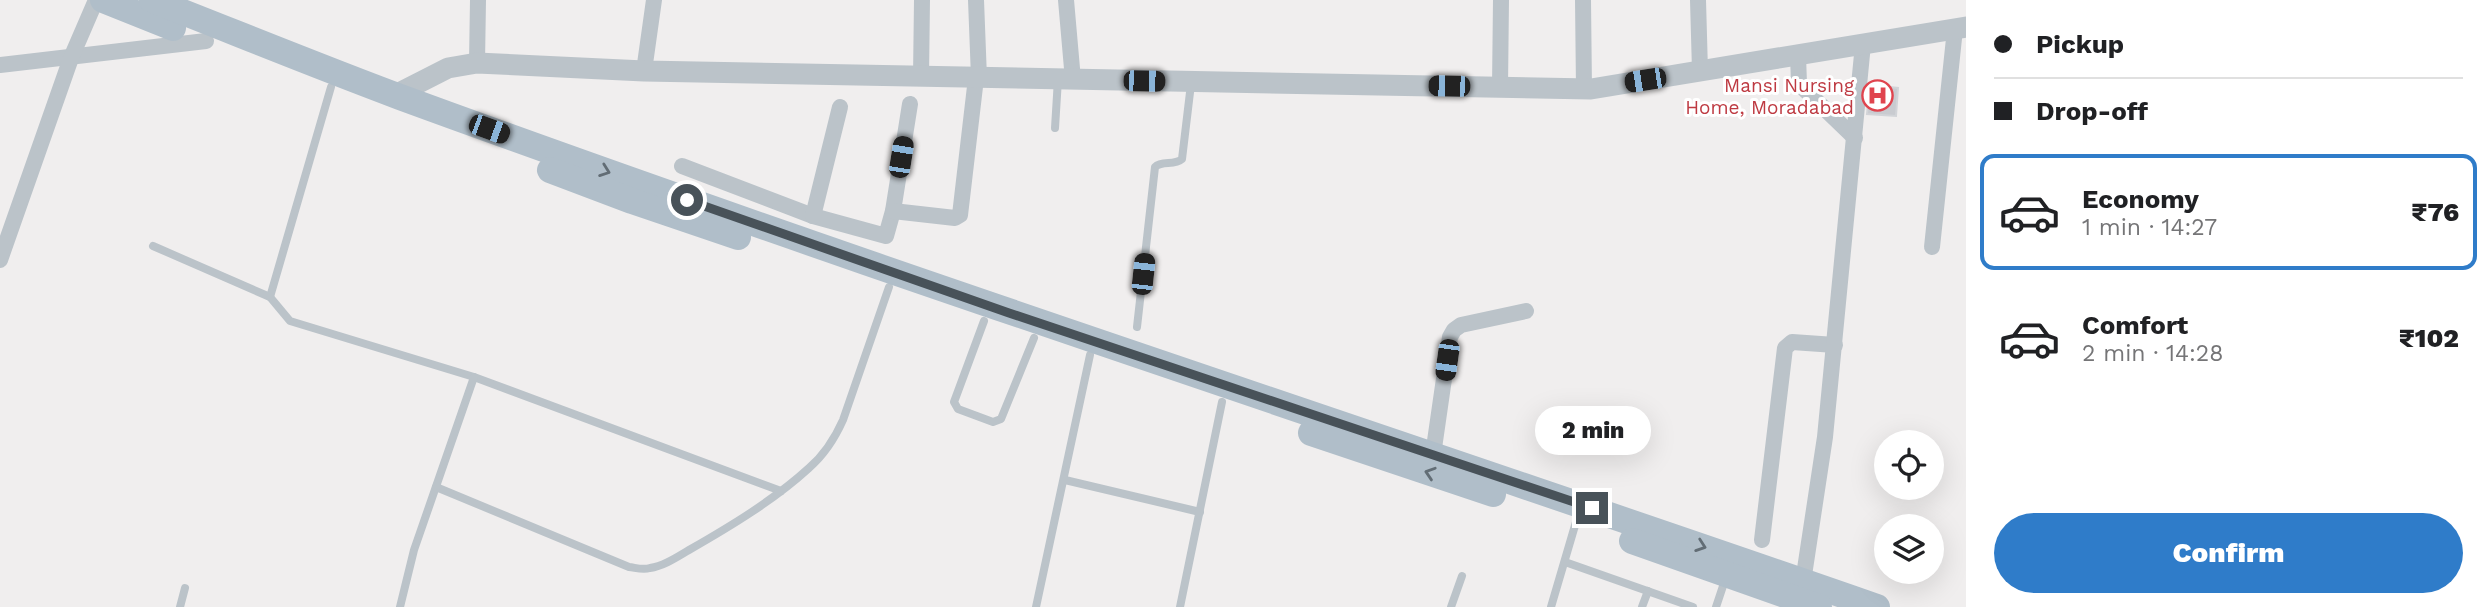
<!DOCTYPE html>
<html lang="en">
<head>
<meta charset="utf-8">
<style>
	body { margin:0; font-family:"Work Sans",sans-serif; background:#f6f6f6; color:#202124; height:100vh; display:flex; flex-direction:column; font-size:26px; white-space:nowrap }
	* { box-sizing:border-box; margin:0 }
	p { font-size:23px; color:#757577 }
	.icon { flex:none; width:38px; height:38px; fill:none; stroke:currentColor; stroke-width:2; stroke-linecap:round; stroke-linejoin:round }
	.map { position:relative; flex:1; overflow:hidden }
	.sheet { display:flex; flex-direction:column; background:#fff; width:525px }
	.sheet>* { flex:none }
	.banner { display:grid; align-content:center; height:154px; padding:0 28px; background:#fff }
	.tools { position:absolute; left:1874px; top:430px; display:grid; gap:14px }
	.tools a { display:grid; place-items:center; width:70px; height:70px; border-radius:50%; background:#fff; box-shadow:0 7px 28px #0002; font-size:35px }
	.end { position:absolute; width:32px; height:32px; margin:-16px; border:9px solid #485259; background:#fff; box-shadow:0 0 0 4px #fff }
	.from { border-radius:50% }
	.bubble { position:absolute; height:49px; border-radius:24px; background:#fff; box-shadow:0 7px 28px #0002; font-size:23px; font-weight:800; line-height:49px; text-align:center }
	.car { position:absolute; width:21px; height:42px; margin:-21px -10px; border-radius:9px; box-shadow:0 0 5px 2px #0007; background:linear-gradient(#222 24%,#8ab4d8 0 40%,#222 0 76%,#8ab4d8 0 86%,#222 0) }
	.banner b { display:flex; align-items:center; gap:24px; height:66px; font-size:26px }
	.banner b+b { border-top:2px solid #e0e0e0 }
	.banner i { width:18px; height:18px; background:#202124 }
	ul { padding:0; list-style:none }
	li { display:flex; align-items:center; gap:21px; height:116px; margin:0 14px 10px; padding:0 14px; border:4px solid transparent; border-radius:14px }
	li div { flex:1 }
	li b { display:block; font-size:26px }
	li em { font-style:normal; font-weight:800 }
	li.selected { border-color:#2f7cc9 }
	li>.icon { width:63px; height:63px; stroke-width:1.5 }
	.cta { display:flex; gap:14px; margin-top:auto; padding:14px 28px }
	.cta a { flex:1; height:80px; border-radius:42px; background:#2f7cc9; color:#fff; font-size:28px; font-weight:800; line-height:80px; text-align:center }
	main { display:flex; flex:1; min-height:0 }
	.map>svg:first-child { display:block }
	.building { fill:#c9cbd0; stroke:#d2d4d8; stroke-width:2 }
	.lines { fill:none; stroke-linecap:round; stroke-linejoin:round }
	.service { stroke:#bbc3c9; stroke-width:8 }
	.minor { stroke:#bbc3c9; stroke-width:16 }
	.tertiary { stroke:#bbc3c9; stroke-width:21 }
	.primary { stroke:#b0bec9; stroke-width:26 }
	.oneway { stroke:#626d75 }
	.route { stroke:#485259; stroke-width:9 }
	.labels { text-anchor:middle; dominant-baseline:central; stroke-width:6; stroke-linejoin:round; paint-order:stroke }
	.health-label { font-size:19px; fill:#be3a42; stroke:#fff; text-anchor:end }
</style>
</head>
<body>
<main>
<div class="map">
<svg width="1966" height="607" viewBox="0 0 1966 607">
	<rect width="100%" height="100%" fill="#f0eeee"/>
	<!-- building -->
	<polygon class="building" points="1870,85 1898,88 1896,116 1867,114"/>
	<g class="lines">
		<!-- service -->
		<g class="service">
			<polyline points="1055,128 1058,79"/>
			<polyline points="153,246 270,297 290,321 474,377 781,491"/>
			<polyline points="270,297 331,87"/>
			<polyline points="984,321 954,402 958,409 993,422 1001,419 1034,338"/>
			<path d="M1137,327L1155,167C1162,160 1174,166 1182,159L1191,84"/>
			<polyline points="1065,480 1200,512"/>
			<path d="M436,487L629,567C637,568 643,570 650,568C664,566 677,557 689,550C731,526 774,500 809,468C824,455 835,438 843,420L889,287"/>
			<polyline points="1565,562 1693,607"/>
			<polyline points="180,607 185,588"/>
			<polyline points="400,607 414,550 474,377"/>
			<polyline points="1036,607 1090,355"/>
			<polyline points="1180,607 1222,402"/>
			<polyline points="1451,607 1462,576"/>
			<polyline points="1551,607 1576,522"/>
			<polyline points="1642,607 1648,591"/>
			<polyline points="1716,607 1726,577"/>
		</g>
		<!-- minor -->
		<g class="minor">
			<polyline points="976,0 979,78"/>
			<polyline points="1066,0 1073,80"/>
			<polyline points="1583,0 1584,89"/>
			<polyline points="1698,0 1700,71"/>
			<polyline points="1798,55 1799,84 1855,138"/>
			<polyline points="477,63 478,0"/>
			<polyline points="0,65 206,41"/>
			<polyline points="644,71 654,0"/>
			<polyline points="921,77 922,0"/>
			<polyline points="1500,87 1501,0"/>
			<polyline points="682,166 813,216 886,236 893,211 910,104"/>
			<polyline points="893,211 955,218 960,215 976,78"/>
			<polyline points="813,216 840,107"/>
			<polyline points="1932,247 1955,29"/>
			<polyline points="0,260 71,58 96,0"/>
			<polyline points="1433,455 1450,337 1454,330 1461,325 1526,311"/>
			<polyline points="1762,540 1785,348 1792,342 1835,345"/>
			<polyline points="1803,582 1825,437 1863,44"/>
		</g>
		<!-- tertiary -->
		<polyline class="tertiary" points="395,95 448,68 477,63 644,71 1591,89 1966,27"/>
		<!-- primary -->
		<g class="primary">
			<polyline points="103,0 173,28"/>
			<path d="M152,0C234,32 317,66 400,97C889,276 1385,436 1877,607"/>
			<polyline points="550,170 632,201 738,237"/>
			<polyline points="1311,433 1493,494"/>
			<polyline points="1632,541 1819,607"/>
		</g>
	</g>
	<!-- one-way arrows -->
	<defs><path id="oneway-chevron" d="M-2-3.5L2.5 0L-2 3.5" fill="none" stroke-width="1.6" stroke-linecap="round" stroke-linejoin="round" transform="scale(1.75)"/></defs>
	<g class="oneway">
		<use href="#oneway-chevron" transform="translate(605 171) rotate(20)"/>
		<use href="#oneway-chevron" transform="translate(1430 473) rotate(-162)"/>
		<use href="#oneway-chevron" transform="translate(1701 546) rotate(19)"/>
	</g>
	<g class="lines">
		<!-- route -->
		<polyline class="route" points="687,200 1009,313 1592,508"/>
	</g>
	<!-- icons -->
	<defs>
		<symbol id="hospital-ring" viewBox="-11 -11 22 22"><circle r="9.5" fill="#fff" stroke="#e0444e" stroke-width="1.5"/><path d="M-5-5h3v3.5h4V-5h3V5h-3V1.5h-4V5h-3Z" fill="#e0444e"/></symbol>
	</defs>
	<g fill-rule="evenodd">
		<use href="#hospital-ring" x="1860" y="78" width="35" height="35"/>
	</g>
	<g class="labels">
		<!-- health labels -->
		<g class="health-label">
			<text x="1854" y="85">Mansi Nursing<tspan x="1854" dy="22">Home, Moradabad</tspan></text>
		</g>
	</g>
</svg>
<div class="tools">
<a><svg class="icon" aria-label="locate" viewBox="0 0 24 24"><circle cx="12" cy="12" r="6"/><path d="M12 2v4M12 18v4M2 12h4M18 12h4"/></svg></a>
<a><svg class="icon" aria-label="layers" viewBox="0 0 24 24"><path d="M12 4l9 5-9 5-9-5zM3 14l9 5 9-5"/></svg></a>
</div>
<i class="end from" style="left:687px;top:200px"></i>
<i class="end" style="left:1592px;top:508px"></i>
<div class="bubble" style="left:1535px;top:406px;width:116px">2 min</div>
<i class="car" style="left:1645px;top:80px;rotate:261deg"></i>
<i class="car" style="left:1144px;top:81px;rotate:91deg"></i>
<i class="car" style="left:1449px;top:86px;rotate:271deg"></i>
<i class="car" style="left:489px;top:129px;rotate:110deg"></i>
<i class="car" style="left:901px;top:157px;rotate:9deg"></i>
<i class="car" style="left:1143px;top:274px;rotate:6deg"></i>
<i class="car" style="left:1447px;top:360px;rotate:188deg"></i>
</div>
<section class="sheet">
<div class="banner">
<b><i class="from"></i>Pickup</b>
<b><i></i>Drop-off</b>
</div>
<ul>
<li class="selected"><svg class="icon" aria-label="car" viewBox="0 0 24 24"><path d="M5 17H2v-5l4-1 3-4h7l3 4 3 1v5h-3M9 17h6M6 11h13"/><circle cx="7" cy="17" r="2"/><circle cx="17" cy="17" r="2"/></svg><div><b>Economy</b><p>1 min · 14:27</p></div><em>₹76</em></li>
<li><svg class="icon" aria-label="car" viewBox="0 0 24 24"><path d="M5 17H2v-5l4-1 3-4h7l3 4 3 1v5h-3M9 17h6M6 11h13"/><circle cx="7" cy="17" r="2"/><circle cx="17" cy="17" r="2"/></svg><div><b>Comfort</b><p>2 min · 14:28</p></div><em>₹102</em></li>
</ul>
<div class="cta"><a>Confirm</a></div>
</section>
</main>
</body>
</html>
